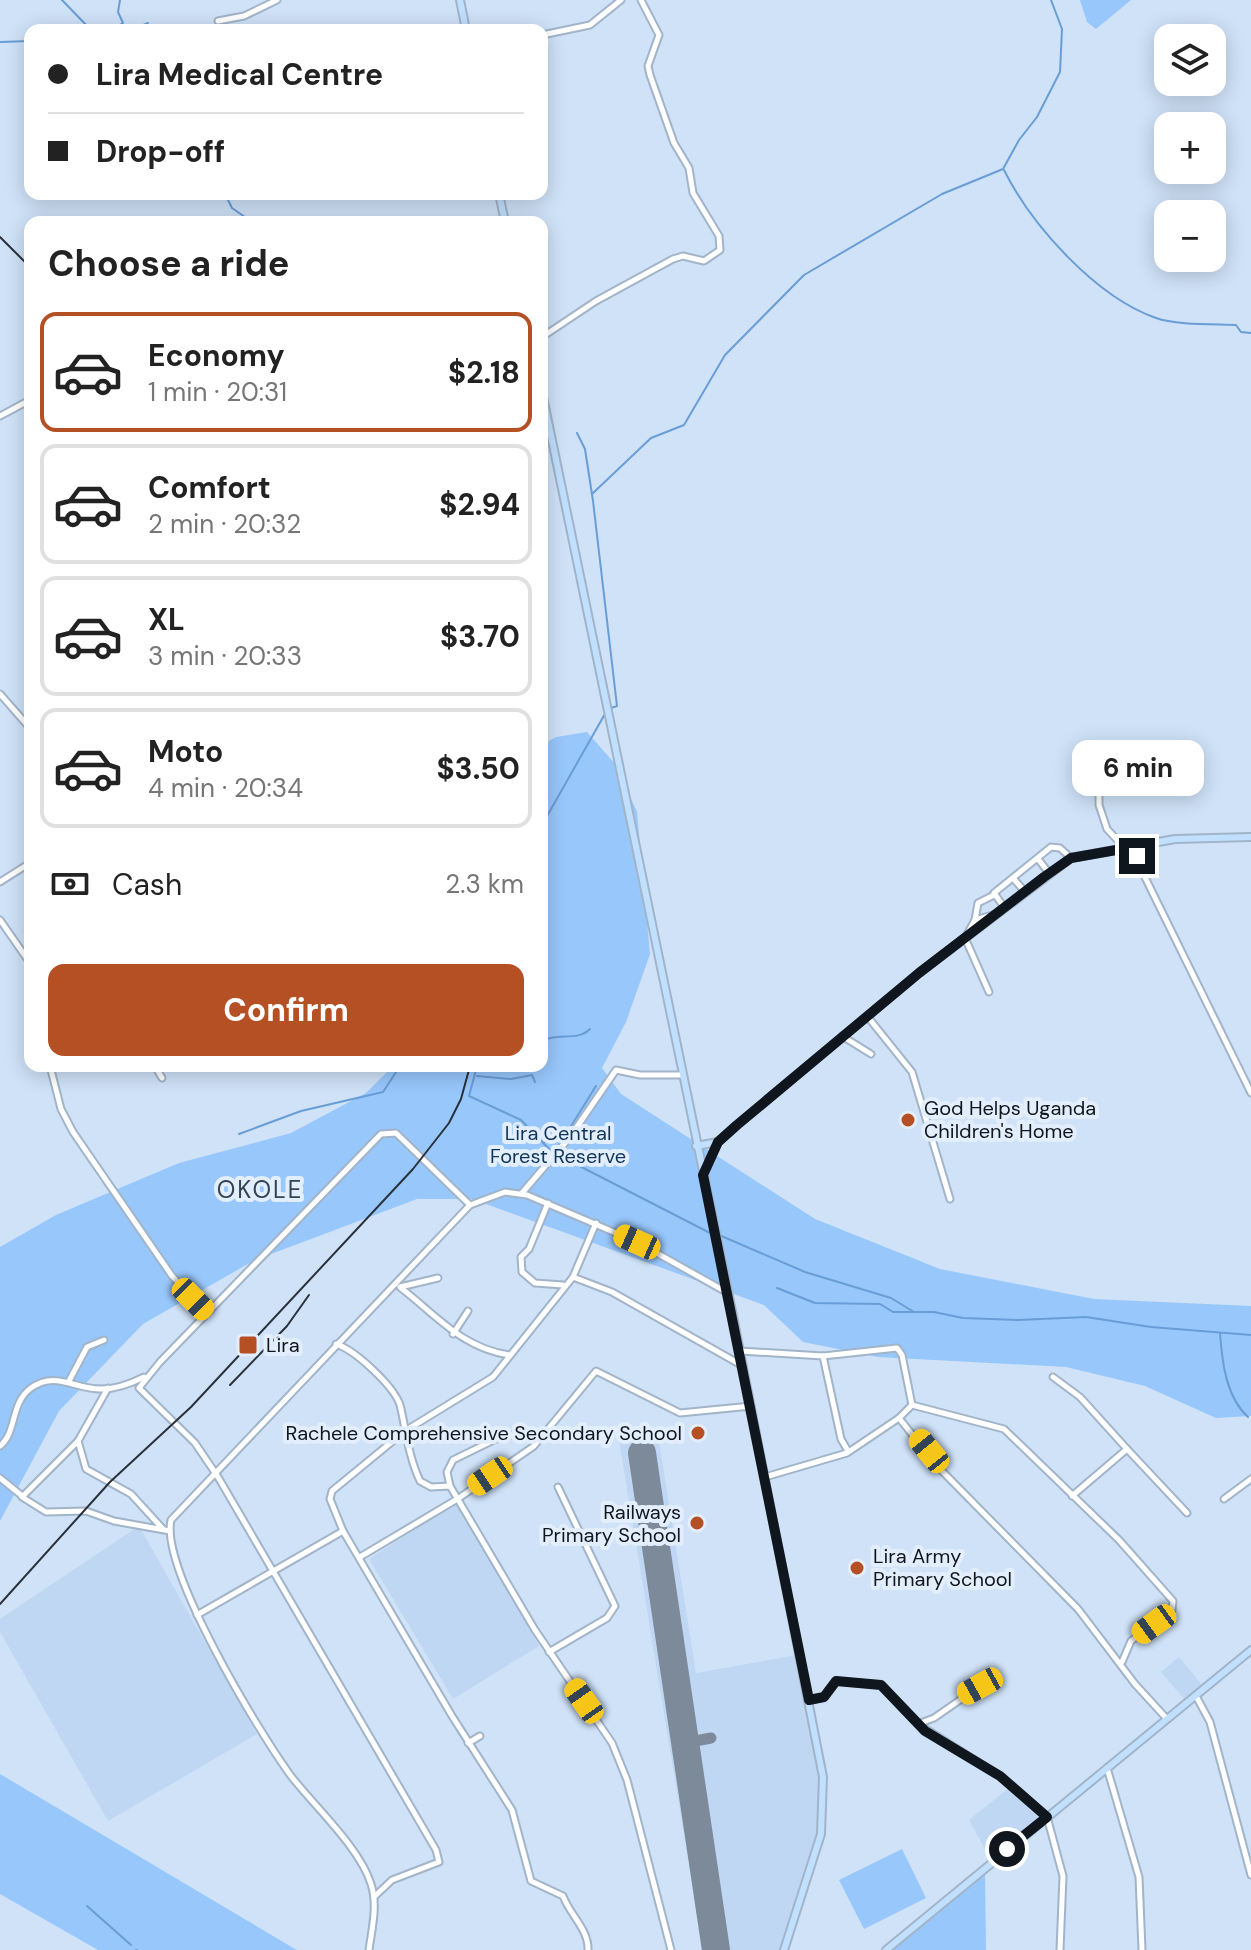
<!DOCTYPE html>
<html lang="en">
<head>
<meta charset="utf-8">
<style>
	body { margin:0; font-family:"DM Sans",sans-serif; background:#f2f2f2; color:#222; height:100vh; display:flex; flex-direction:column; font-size:30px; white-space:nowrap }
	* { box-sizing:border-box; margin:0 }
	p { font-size:26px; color:#767676 }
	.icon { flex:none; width:44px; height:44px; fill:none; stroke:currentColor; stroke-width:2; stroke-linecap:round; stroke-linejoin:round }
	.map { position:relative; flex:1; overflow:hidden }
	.drawer { position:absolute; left:24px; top:216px; width:524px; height:856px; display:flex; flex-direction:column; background:#fff; border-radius:16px; box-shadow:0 4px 20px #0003 }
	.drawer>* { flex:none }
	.banner { position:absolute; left:24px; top:24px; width:524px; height:176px; border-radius:16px; box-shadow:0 4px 20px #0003; display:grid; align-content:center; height:176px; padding:0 24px; background:#fff }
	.buttons { position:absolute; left:1154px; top:24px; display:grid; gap:16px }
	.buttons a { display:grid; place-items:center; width:72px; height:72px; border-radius:16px; background:#fff; box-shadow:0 4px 20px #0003; font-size:40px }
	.end { position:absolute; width:36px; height:36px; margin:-18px; border:10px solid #10161e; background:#fff; box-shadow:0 0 0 4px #fff }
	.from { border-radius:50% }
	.bubble { position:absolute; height:56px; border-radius:16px; background:#fff; box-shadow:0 4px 20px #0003; font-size:26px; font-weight:700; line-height:56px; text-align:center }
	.car { position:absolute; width:24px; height:48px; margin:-24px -12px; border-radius:10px; box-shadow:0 0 6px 2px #0007; background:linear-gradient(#f5c518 24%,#345 0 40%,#f5c518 0 76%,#345 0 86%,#f5c518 0) }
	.banner b { display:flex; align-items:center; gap:28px; height:76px; font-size:30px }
	.banner b+b { border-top:2px solid #e0e0e0 }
	.banner i { width:20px; height:20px; background:#222 }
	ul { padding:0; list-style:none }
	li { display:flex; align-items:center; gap:24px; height:120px; margin:0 16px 12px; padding:0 8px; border:4px solid #e0e0e0; border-radius:16px }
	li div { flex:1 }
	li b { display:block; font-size:30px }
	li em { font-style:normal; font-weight:700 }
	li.on { border-color:#b54f24 }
	li>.icon { width:72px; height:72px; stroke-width:1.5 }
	h2 { padding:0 24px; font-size:36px; line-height:96px }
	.pay { display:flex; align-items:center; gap:20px; height:88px; padding:0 24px; font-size:30px }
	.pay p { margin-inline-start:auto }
	.button { display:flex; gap:16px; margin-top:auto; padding:16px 24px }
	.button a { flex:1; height:92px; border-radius:16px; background:#b54f24; color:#fff; font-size:32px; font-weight:700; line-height:92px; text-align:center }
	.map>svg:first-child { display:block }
	.built { fill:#bfd7f3 }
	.green { fill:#98c7fc }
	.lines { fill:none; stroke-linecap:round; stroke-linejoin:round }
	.stream { stroke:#699dd6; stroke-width:2 }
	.taxiway { stroke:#7c8a9a; stroke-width:11 }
	.runway { stroke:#7c8a9a; stroke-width:28 }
	.street-casing { stroke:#a1b4c8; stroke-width:9 }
	.secondary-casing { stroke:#a1b4c8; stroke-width:10 }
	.street { stroke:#fff; stroke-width:5 }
	.secondary { stroke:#c1e0ff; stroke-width:6 }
	.rail { stroke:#29313b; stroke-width:2 }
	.route { stroke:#10161e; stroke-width:10 }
	.poi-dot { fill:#b54f24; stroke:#e3eefc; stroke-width:3 }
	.labels { text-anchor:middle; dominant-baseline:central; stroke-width:8; stroke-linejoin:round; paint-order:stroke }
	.poi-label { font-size:20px; fill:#10161e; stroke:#e3eefc; text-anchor:start }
	.park-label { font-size:20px; fill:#10355a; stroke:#e3eefc }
	.quarter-label { font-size:24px; letter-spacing:2px; fill:#344455; stroke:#e3eefc }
</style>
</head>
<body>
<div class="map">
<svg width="1251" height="1950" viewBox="0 0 1251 1950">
	<rect width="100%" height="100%" fill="#cfe2f8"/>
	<!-- built -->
	<g class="built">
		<polygon points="657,1429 696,1673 797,1655 820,1775 820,1815 811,1860 780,1950 703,1950 618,1434"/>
		<polygon points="457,1502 539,1646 453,1699 369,1559"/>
		<polygon points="139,1526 257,1734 108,1821 0,1632 0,1619"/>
		<polygon points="1179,1657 1203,1686 1185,1700 1161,1672"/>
		<polygon points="1009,1788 1038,1811 1037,1819 990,1858 969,1820"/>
	</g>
	<!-- green -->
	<g class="green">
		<polygon points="1080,0 1131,0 1096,29 1087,22"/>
		<polygon points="587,732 616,765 637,812 650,954 626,1022 602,1068 621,1094 815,1219 940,1269 1094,1299 1251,1306 1251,1416 1216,1418 1145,1386 1066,1367 878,1357 803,1342 764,1305 472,1199 417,1199 253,1261 143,1324 59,1411 0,1521 0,1247 56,1215 179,1163 291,1133 366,1093 393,1066 542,1066 542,745 556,737"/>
		<polygon points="0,1774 295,1949 297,1950 98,1950 0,1894"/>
		<polygon points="902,1849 926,1898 864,1929 839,1880"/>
		<polygon points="985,1871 986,1950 893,1950"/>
	</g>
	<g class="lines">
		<!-- stream -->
		<g class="stream">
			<polyline points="62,0 91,30"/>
			<polyline points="111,30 123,23 118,12 120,0"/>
			<polyline points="132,30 148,23"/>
			<polyline points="0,42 30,41"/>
			<polyline points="28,105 30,105"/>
			<path d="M1004,170C1032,226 1096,297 1156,318C1175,325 1214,324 1236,325L1241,332L1251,333"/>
			<polyline points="225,194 232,208 252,222"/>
			<polyline points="577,433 585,449 593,501 617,706 611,708"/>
			<polyline points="592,494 651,438 684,425 725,355 804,275 942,194 1003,169 1019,140 1037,117 1060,72 1062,29 1051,0"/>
			<polyline points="542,503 542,517"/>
			<polyline points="542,825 606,712"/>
			<path d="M542,1041C558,1032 577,1042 590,1029"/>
			<polyline points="477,1066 469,1096 521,1120 552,1152"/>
			<polyline points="477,1076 511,1079 532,1075 535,1082"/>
			<polyline points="239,1134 301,1111 383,1092 400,1066"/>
			<polyline points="545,1142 558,1135 563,1139 596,1086"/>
			<polyline points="558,1155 712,1234"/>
			<polyline points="719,1235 805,1272 891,1298 914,1312"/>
			<polyline points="777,1288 815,1303 880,1304 893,1312 934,1312 963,1318 1018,1320 1086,1317 1151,1327 1251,1335"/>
			<path d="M1220,1333C1222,1362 1226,1397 1248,1417"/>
			<polyline points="87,1906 131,1945"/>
			<polyline points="136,1950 137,1950"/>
		</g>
		<!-- taxiway -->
		<polyline class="taxiway" points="685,1743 711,1738"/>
		<!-- runway -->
		<polyline class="runway" points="642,1453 716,1950"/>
		<defs>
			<g id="street">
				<polyline points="218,21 244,16 277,0"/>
				<polyline points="542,35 590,25 621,0"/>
				<polyline points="542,337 596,301 673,259 683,256 704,261 720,250 719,236 693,193 689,168 674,143 650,75 648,66 659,35 641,0"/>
				<polyline points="0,416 30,400"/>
				<polyline points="0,694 30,728"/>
				<polyline points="1095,768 1099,777 1099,805 1107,829 1137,861 1251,1093"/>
				<polyline points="1038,859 1049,873"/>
				<polyline points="1013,878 1025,892"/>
				<polyline points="0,882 30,863"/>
				<polyline points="1004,907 994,893 1051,847 1060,848 1071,858"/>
				<polyline points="0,920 30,963"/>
				<polyline points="975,920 978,903 994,895"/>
				<polyline points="989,992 965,938 975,920 996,914"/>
				<polyline points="867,1016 912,1072 950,1199"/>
				<polyline points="842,1036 871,1054"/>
				<polyline points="50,1066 61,1109 73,1132 172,1276 207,1313"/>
				<polyline points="155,1066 162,1078"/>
				<polyline points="522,1193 570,1137 616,1070 640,1075 683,1075"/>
				<polyline points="548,1203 529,1249 521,1257 522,1272 535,1283 563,1285"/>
				<polyline points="573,1277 612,1292 743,1366"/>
				<polyline points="400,1287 438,1278"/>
				<path d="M401,1288C436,1315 462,1348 509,1355"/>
				<polyline points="453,1334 468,1311"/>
				<path d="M336,1344C355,1350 398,1389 401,1409C406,1432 409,1458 420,1481L431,1487L450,1486L535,1630L612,1743L627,1780L671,1950"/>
				<polyline points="740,1351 823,1356 897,1348 902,1355 912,1405"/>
				<polyline points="823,1356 841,1439 848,1451"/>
				<polyline points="1053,1377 1080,1397 1127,1449 1072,1496"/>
				<polyline points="69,1381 87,1347 104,1340"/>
				<polyline points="108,1388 78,1441 22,1497 46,1512 86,1511 114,1521 170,1531"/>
				<polyline points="912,1405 899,1418 938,1467 1078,1609 1135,1684 1167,1719"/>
				<polyline points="912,1405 1004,1429 1119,1540 1173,1601 1172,1610 1131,1641 1122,1662"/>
				<polyline points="78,1441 86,1469 131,1494 162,1528"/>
				<path d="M0,1446C17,1433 10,1403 31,1388C56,1370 75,1390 102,1389C115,1389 132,1383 144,1377"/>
				<polyline points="1127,1449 1187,1513"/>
				<polyline points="765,1477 847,1453 899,1418"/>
				<polyline points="0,1478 21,1495"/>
				<polyline points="450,1486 447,1472 453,1460 506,1434 516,1436 546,1434"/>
				<polyline points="1224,1499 1251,1479"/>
				<polyline points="343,1531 330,1499 332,1491 405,1431 493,1377 573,1277 596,1223"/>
				<polyline points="360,1557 459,1498 534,1446 596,1371 680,1413 751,1406"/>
				<path d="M197,1615L343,1531L452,1716L512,1810L531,1881L563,1896C570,1915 589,1930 588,1950"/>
				<polyline points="549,1652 607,1618 615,1606 558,1487"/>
				<polyline points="1196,1696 1210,1722 1251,1875"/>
				<polyline points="809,1700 824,1697 836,1681 881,1685 918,1724 934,1718 980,1686"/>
				<polyline points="918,1724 1000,1776 1047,1817 1063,1876 1060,1950"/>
				<polyline points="468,1743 480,1736"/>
				<polyline points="1107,1768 1139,1877 1142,1950"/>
				<polyline points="374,1897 392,1880 439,1862 436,1850 218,1477 195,1443 139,1388 160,1362 381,1134 396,1133 470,1205"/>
				<path d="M369,1950C372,1928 378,1905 371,1884C360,1848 315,1807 291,1776C260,1734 160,1569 171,1520L470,1205L505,1192L527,1195L637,1242L728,1293"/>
			</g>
			<g id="secondary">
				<polyline points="460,0 466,30"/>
				<polyline points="499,194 505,222"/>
				<polyline points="542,392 732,1311 823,1777 821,1834 784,1950"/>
				<polyline points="696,1146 718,1142"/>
				<polyline points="703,1175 718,1142 737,1125 919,973 1071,858 1175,839 1251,837"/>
				<polyline points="886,1950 1251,1650"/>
			</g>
		</defs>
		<!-- street casing -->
		<use href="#street" class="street-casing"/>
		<!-- secondary casing -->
		<use href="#secondary" class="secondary-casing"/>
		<!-- street -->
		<use href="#street" class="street"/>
		<!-- secondary -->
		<use href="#secondary" class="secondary"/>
		<!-- rail -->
		<g class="rail">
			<polyline points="0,237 30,267"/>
			<polyline points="230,1385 287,1326 309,1295"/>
			<polyline points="0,1604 110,1482 191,1407 413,1169 449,1123 461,1099 470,1066"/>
		</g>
	</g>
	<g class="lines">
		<!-- route -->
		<polyline class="route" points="1007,1849 1047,1817 1000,1776 925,1731 881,1685 836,1681 824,1697 809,1700 703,1175 718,1142 737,1125 919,973 1044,877 1071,858 1122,849 1137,861 1137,856"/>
	</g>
	<!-- markers -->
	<g class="poi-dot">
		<circle cx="908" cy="1120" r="8"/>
		<rect x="238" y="1335" width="20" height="20" rx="4"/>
		<circle cx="698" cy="1433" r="8"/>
		<circle cx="697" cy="1523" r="8"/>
		<circle cx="857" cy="1568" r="8"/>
	</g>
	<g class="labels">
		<!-- poi labels -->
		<g class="poi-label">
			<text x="924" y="1108">God Helps Uganda<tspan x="924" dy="23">Children's Home</tspan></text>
			<text x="266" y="1345">Lira</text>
			<text x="682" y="1433" text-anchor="end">Rachele Comprehensive Secondary School</text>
			<text x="681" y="1512" text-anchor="end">Railways<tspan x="681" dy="23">Primary School</tspan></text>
			<text x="873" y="1556">Lira Army<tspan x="873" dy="23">Primary School</tspan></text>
		</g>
		<!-- park labels -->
		<g class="park-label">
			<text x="558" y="1133">Lira Central<tspan x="558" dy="23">Forest Reserve</tspan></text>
		</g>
		<!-- quarter labels -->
		<g class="quarter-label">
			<text x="260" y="1189">OKOLE</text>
		</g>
	</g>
</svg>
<div class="buttons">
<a><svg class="icon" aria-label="layers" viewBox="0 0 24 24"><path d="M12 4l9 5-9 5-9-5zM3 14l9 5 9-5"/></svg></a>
<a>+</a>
<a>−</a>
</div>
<i class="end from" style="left:1007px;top:1849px"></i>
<i class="end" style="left:1137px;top:856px"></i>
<div class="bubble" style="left:1072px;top:740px;width:132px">6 min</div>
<i class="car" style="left:637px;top:1242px;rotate:294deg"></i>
<i class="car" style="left:193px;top:1299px;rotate:135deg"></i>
<i class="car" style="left:929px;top:1451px;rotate:321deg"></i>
<i class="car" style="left:490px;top:1476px;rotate:236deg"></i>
<i class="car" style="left:1154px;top:1624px;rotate:234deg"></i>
<i class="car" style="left:980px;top:1686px;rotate:241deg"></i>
<i class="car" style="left:584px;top:1701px;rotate:325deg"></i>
<div class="banner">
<b><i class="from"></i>Lira Medical Centre</b>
<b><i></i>Drop-off</b>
</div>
<section class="drawer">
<h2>Choose a ride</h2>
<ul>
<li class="on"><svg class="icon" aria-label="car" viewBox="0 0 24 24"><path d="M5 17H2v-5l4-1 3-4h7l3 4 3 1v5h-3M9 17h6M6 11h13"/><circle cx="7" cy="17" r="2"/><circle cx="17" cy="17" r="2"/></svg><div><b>Economy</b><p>1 min · 20:31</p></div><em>$2.18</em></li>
<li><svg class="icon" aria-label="car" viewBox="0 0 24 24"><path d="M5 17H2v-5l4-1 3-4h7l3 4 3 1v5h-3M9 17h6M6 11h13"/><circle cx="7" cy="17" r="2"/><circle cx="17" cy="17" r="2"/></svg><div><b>Comfort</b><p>2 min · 20:32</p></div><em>$2.94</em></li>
<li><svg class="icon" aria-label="car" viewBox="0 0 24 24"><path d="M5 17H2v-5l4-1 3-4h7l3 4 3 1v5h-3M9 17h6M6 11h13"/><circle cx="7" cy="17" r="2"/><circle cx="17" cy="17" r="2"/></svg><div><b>XL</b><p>3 min · 20:33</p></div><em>$3.70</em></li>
<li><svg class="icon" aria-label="car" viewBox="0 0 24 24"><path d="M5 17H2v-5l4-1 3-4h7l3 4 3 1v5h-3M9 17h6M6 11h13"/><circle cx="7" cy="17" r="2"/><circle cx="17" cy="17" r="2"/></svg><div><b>Moto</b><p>4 min · 20:34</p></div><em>$3.50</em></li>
</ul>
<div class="pay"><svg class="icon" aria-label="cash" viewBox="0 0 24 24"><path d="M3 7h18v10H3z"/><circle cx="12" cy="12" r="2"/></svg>Cash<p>2.3 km</p></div>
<div class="button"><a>Confirm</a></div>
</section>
</div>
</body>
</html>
